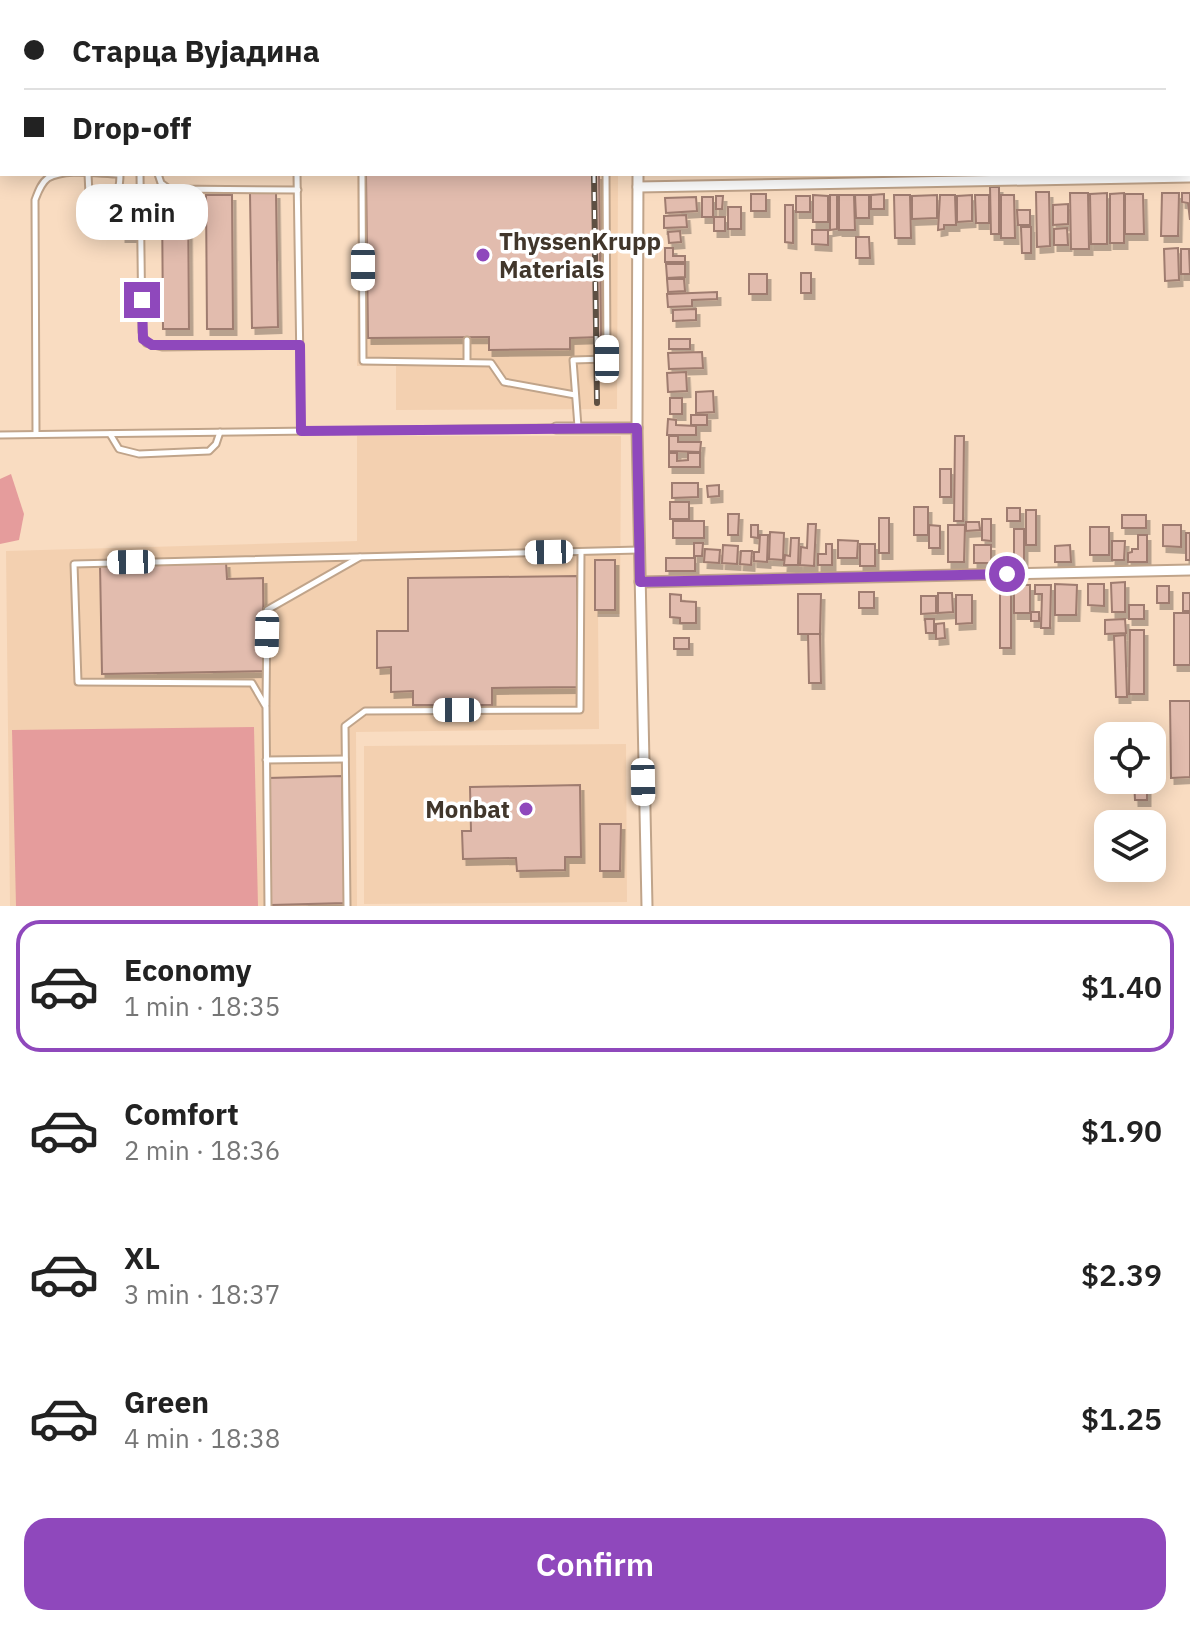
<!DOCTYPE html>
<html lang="en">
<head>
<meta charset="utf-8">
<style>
	body { margin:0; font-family:"IBM Plex Sans",sans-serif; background:#f6f6f6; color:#222; height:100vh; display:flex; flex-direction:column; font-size:30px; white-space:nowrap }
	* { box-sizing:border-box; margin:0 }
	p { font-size:26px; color:#767676 }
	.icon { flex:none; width:44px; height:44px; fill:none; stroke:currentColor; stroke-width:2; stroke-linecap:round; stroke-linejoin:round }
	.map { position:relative; height:906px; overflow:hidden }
	.side { display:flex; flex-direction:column; background:#fff; flex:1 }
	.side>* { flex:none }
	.top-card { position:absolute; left:0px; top:0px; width:1190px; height:176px; box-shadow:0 4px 20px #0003; display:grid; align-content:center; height:176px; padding:0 24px; background:#fff }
	.tools { position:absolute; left:1094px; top:722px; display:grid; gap:16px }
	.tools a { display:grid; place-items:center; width:72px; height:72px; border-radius:16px; background:#fff; box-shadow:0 4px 20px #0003; font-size:40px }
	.end { position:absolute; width:36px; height:36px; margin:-18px; border:10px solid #8f48bc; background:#fff; box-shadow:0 0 0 4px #fff }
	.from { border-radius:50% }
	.bubble { position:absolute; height:56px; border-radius:24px; background:#fff; box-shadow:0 4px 20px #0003; font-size:26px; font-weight:600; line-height:56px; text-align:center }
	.car { position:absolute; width:24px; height:48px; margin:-24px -12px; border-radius:10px; box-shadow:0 0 6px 2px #0007; background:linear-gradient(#fff 24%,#345 0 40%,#fff 0 76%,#345 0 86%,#fff 0) }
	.top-card b { display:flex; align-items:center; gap:28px; height:76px; font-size:30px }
	.top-card b+b { border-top:2px solid #e0e0e0 }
	.top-card i { width:20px; height:20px; background:#222 }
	ul { padding:14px 0 0; list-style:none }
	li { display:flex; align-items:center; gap:24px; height:132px; margin:0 16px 12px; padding:0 8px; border:4px solid transparent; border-radius:24px }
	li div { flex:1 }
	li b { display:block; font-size:30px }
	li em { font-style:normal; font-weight:600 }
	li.on { border-color:#8f48bc }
	li>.icon { width:72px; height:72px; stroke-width:1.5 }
	.cta { display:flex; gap:16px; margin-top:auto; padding:16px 24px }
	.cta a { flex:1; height:92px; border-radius:24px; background:#8f48bc; color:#fff; font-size:32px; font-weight:600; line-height:92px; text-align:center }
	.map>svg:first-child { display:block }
	.built { fill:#f3d0b0 }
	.green { fill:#e59c9c }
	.building { fill:#e2bcae; stroke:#9f7c6f; stroke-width:2; filter:url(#shadow) }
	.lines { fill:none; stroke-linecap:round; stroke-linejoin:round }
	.service-casing { stroke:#c0a48a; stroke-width:9 }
	.minor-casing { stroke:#c0a48a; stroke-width:13 }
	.service { stroke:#fff; stroke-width:5 }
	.minor { stroke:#fff; stroke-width:9 }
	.rail-casing { stroke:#5e5043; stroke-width:6 }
	.rail { stroke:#fff; stroke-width:3; stroke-dasharray:9; stroke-linecap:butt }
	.route { stroke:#8f48bc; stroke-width:10 }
	.poi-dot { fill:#8f48bc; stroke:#fff; stroke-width:3 }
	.labels { text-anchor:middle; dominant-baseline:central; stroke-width:7; stroke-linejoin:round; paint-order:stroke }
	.poi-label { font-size:24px; font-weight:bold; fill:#41362b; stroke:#fff; text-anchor:start }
</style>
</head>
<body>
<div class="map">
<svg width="1190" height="906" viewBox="0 0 1190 906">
	<defs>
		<filter id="shadow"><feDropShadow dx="3.5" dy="6" stdDeviation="0" flood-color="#0004"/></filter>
	</defs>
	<rect width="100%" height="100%" fill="#f9dcc1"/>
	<!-- built -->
	<g class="built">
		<polygon points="0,0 117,0 2,2 0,13"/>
		<polygon points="356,0 572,0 356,2"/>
		<polygon points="357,174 618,174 617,409 396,410 396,366 357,366"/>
		<polygon points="357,436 621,436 620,614 598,614 599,729 356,732 357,906 10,906 6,551 357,541"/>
		<polygon points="626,744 627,902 364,904 364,746"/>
	</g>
	<!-- green -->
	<g class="green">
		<polygon points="11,474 24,514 19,540 0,544 0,479"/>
		<polygon points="254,727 258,906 16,906 12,730"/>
	</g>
	<!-- building -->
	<g class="building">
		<polygon points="366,174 599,174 601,337 570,338 570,349 489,350 489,337 368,338"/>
		<polygon points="990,187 999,187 999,234 991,234"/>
		<polygon points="1036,192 1049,192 1050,246 1037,247"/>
		<polygon points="250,193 276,193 278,327 252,328"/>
		<polygon points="1070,193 1088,193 1089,249 1071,249"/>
		<polygon points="1107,193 1107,244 1091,244 1090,194"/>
		<polygon points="1124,193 1124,243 1110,243 1110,194"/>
		<polygon points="1162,193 1179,193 1178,236 1161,236"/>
		<polygon points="1182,193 1190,193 1190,220 1188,203 1182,202"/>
		<rect x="751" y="194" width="15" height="17"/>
		<polygon points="884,194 884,209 871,209 871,195"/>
		<polygon points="1125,194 1143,194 1144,234 1125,234"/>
		<rect x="122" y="195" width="15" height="41"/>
		<polygon points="162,195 188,195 189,329 163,329"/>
		<polygon points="206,195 232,195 233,329 207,329"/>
		<polygon points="813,195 828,196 828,222 813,222"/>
		<polygon points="830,195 837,195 837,229 830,230"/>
		<polygon points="839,195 854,195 855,230 839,230"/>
		<polygon points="855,195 869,195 869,218 856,218"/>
		<polygon points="894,195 910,195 911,238 895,238"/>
		<polygon points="937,195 937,218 912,219 912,196"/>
		<polygon points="940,195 955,195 956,225 944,225 944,229 938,230"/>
		<polygon points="972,195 972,221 957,222 957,196"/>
		<polygon points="975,195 989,195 989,223 976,223"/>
		<polygon points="1001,195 1014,195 1015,238 1001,238"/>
		<polygon points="716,196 723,196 722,209 716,209"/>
		<rect x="796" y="196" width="14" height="16"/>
		<polygon points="696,197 697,211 666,213 665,198"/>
		<rect x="702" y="197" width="11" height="20"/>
		<polygon points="1068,204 1068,224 1053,225 1053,205"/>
		<polygon points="785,205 793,205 793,243 785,242"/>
		<rect x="728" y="207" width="13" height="22"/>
		<polygon points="1017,210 1030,210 1030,225 1018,225"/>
		<polygon points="686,215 687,227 664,228 664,216"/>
		<rect x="714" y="217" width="11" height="14"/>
		<polygon points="1021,227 1031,227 1031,253 1022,253"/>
		<polygon points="1067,228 1068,245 1054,245 1054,229"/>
		<polygon points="812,230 828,230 828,245 812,244"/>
		<polygon points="680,231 681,242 669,243 668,232"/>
		<polygon points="856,237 869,237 870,258 856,258"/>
		<polygon points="665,248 673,248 673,256 685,256 685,262 665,262"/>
		<polygon points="1178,248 1179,280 1165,281 1164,249"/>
		<polygon points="1181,249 1189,249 1190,274 1181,274"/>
		<polygon points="666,264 685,264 685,277 667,278"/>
		<rect x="801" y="273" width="10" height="20"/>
		<rect x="749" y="274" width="18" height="20"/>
		<polygon points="667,279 684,279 685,291 668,292"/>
		<polygon points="717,292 717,299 692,300 692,306 668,307 667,294"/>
		<polygon points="696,309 696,320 673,321 673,310"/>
		<rect x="669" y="339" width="21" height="10"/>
		<polygon points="702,352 703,368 669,369 668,353"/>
		<polygon points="686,372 687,391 668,392 667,373"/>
		<polygon points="713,391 714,412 696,413 696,392"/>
		<rect x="670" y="398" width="12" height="16"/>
		<rect x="691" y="415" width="16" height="10"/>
		<polygon points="668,419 676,420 676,425 696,426 696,435 667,435"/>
		<polygon points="669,436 678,436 678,442 701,442 700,452 669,451"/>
		<polygon points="955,436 964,436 963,521 954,521"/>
		<polygon points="669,453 677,453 677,461 688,460 688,453 700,453 700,467 669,467"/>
		<rect x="940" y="469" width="11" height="28"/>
		<polygon points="672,483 698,483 698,497 672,498"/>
		<polygon points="719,485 719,496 708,497 707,486"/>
		<rect x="670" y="502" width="19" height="17"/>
		<rect x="914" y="507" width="14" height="28"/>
		<rect x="1007" y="508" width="13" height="13"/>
		<rect x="1026" y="510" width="10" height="35"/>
		<polygon points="728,514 739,514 738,535 728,535"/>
		<rect x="1122" y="515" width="24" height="13"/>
		<rect x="879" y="518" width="10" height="35"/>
		<polygon points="982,519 991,519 991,541 982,540"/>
		<rect x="673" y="521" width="31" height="17"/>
		<polygon points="966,522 979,522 980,530 966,531"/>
		<polygon points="808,524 816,524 814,566 800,565 801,547 807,548"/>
		<polygon points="751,525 758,525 758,538 751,537"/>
		<polygon points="929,525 940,526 940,548 929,548"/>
		<polygon points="948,525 965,525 964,562 948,562"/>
		<polygon points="1163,525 1181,525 1181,547 1163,546"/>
		<rect x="1090" y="527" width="19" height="28"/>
		<rect x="1014" y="529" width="10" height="32"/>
		<polygon points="770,532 784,533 783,560 769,559"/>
		<rect x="1186" y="533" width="4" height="27"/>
		<polygon points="760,535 768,535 767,562 754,561 754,552 759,552"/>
		<polygon points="1138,535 1147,535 1147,562 1128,562 1128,553 1132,552 1132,549 1138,549"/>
		<polygon points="791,538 799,538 798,565 784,565 785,555 790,556"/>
		<polygon points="838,540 858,541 857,558 838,558"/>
		<polygon points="1112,541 1125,541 1124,560 1112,560"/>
		<polygon points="694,543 703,543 702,556 694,556"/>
		<polygon points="826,544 832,544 832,565 818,565 818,554 826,554"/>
		<rect x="860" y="544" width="15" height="22"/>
		<polygon points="723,545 738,546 737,564 722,563"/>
		<rect x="974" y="545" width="17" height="18"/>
		<polygon points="1070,545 1071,562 1055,562 1055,546"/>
		<polygon points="705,549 720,550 719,563 704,562"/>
		<polygon points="741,551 752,551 751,565 740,564"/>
		<rect x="666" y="558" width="29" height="13"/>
		<rect x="595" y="560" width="20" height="50"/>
		<polygon points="226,562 227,579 263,578 264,671 102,674 100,564"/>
		<polygon points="577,576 578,687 492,688 492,705 413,705 413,691 391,692 391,667 377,668 377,631 408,631 408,578"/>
		<polygon points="1125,582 1125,612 1112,612 1111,583"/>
		<polygon points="1055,584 1077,585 1076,615 1055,615"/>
		<polygon points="1088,584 1104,584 1104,606 1088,605"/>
		<rect x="1014" y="585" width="16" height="28"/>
		<polygon points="1035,585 1051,585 1050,628 1041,628 1042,594 1035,594"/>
		<rect x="1000" y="586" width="11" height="62"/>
		<rect x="1157" y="586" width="12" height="17"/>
		<rect x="859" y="592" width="15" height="16"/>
		<polygon points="938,593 952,593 953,612 938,613"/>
		<rect x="1183" y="593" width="7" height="18"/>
		<polygon points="670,594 681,595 681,601 696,602 696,623 680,623 680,618 670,617"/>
		<polygon points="798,594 821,594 820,634 798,634"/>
		<polygon points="956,595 972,595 972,623 956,624"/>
		<polygon points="921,596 936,596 936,613 921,614"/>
		<rect x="1129" y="605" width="15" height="14"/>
		<rect x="1031" y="612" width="8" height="9"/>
		<rect x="1174" y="613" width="16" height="52"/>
		<polygon points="925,619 934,619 934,633 926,633"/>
		<polygon points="1125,619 1126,633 1105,634 1105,620"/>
		<polygon points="944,623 945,638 936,639 936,624"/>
		<polygon points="1130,630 1144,630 1144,694 1129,694"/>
		<polygon points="808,634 820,634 821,683 809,683"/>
		<polygon points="1125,635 1127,697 1116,697 1114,636"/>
		<rect x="674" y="638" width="15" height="11"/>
		<polygon points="1170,701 1190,701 1190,777 1171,778"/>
		<polygon points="342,776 345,903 271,905 268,778"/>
		<polygon points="1134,780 1147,780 1147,800 1135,800"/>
		<polygon points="580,785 581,857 565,857 565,870 517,871 516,858 463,859 462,831 471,831 470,787"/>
		<polygon points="600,824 621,824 620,871 600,871"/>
	</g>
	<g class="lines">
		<defs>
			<g id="service">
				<polyline points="153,2 284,2"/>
				<polyline points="762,2 763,0"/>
				<polyline points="1156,2 1156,0"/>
				<path d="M88,174L89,194C111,212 120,196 120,174"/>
				<polyline points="140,174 142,332 146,343 163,347 300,345"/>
				<polyline points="158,174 161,183 169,189 298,190"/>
				<polyline points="297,174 301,431"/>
				<polyline points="362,174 363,361 491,363 504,382 575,395"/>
				<polyline points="467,362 467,340"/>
				<polyline points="578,427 573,360 607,359 606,174"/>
				<path d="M36,434L35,200C38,192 41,183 48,178C67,168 99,174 120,174"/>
				<polyline points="110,434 119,449 139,454 209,451 216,444 220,432"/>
				<polyline points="0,435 555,428"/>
				<polyline points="266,705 267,610 360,557"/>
				<polyline points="266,760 345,759"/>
				<polyline points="268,906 266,707 252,683 78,682 74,564 639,550"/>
				<polyline points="347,906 345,726 365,711 580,710 581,552"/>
			</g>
			<g id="minor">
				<polyline points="648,2 649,0"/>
				<polyline points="638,174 637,428 647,906"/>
				<polyline points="638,187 1190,177"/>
				<polyline points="556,428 637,428"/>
				<polyline points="640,582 1190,570"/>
			</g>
		</defs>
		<!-- service casing -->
		<use href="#service" class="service-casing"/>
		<!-- minor casing -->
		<use href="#minor" class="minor-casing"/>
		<!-- service -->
		<use href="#service" class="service"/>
		<!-- minor -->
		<use href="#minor" class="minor"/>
		<defs>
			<g id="rail">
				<polyline points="531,0 533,2"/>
				<polyline points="594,174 597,403"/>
			</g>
		</defs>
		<!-- rail casing -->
		<use href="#rail" class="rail-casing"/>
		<!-- rail -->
		<use href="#rail" class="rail"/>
	</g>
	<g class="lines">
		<!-- route -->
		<polyline class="route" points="142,300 143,339 152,345 300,345 301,431 637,428 640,582 1007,574"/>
	</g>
	<!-- markers -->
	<g class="poi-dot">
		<circle cx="483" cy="255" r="8"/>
		<circle cx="526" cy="809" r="8"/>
	</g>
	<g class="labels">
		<!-- poi labels -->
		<g class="poi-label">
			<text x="499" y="241">ThyssenKrupp<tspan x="499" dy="28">Materials</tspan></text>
			<text x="510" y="809" text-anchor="end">Monbat</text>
		</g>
	</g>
</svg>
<div class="tools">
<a><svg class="icon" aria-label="locate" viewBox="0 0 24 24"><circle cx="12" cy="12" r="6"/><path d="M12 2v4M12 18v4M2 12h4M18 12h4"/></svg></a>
<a><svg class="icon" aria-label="layers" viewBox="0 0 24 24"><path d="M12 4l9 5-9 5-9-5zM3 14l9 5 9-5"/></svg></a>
</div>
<i class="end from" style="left:1007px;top:574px"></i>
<i class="end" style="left:142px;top:300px"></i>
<div class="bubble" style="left:76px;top:184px;width:132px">2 min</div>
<i class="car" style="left:363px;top:267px;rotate:180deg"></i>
<i class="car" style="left:607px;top:359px;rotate:0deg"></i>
<i class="car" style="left:549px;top:552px;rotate:269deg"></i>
<i class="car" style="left:131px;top:562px;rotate:269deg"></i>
<i class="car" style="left:267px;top:634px;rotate:181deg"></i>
<i class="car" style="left:457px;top:710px;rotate:270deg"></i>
<i class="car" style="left:643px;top:782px;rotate:179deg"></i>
<div class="top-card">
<b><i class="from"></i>Старца Вујадина</b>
<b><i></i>Drop-off</b>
</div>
</div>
<section class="side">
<ul>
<li class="on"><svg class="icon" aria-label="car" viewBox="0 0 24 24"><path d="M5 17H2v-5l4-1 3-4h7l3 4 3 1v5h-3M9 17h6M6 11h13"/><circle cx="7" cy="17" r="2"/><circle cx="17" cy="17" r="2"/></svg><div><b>Economy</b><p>1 min · 18:35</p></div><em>$1.40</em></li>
<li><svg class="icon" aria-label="car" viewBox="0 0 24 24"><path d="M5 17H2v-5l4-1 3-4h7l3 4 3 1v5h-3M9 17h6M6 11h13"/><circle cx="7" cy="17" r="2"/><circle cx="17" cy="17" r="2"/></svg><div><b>Comfort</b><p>2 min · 18:36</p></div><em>$1.90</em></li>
<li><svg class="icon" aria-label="car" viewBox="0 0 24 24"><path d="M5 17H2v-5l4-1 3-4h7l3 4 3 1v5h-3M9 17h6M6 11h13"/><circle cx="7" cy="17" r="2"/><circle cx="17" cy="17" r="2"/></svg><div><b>XL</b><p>3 min · 18:37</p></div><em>$2.39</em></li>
<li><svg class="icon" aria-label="car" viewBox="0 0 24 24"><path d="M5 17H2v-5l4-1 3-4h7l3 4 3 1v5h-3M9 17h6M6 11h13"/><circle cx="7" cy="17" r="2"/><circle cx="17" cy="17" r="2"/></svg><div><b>Green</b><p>4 min · 18:38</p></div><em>$1.25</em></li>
</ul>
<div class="cta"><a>Confirm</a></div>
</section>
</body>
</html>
